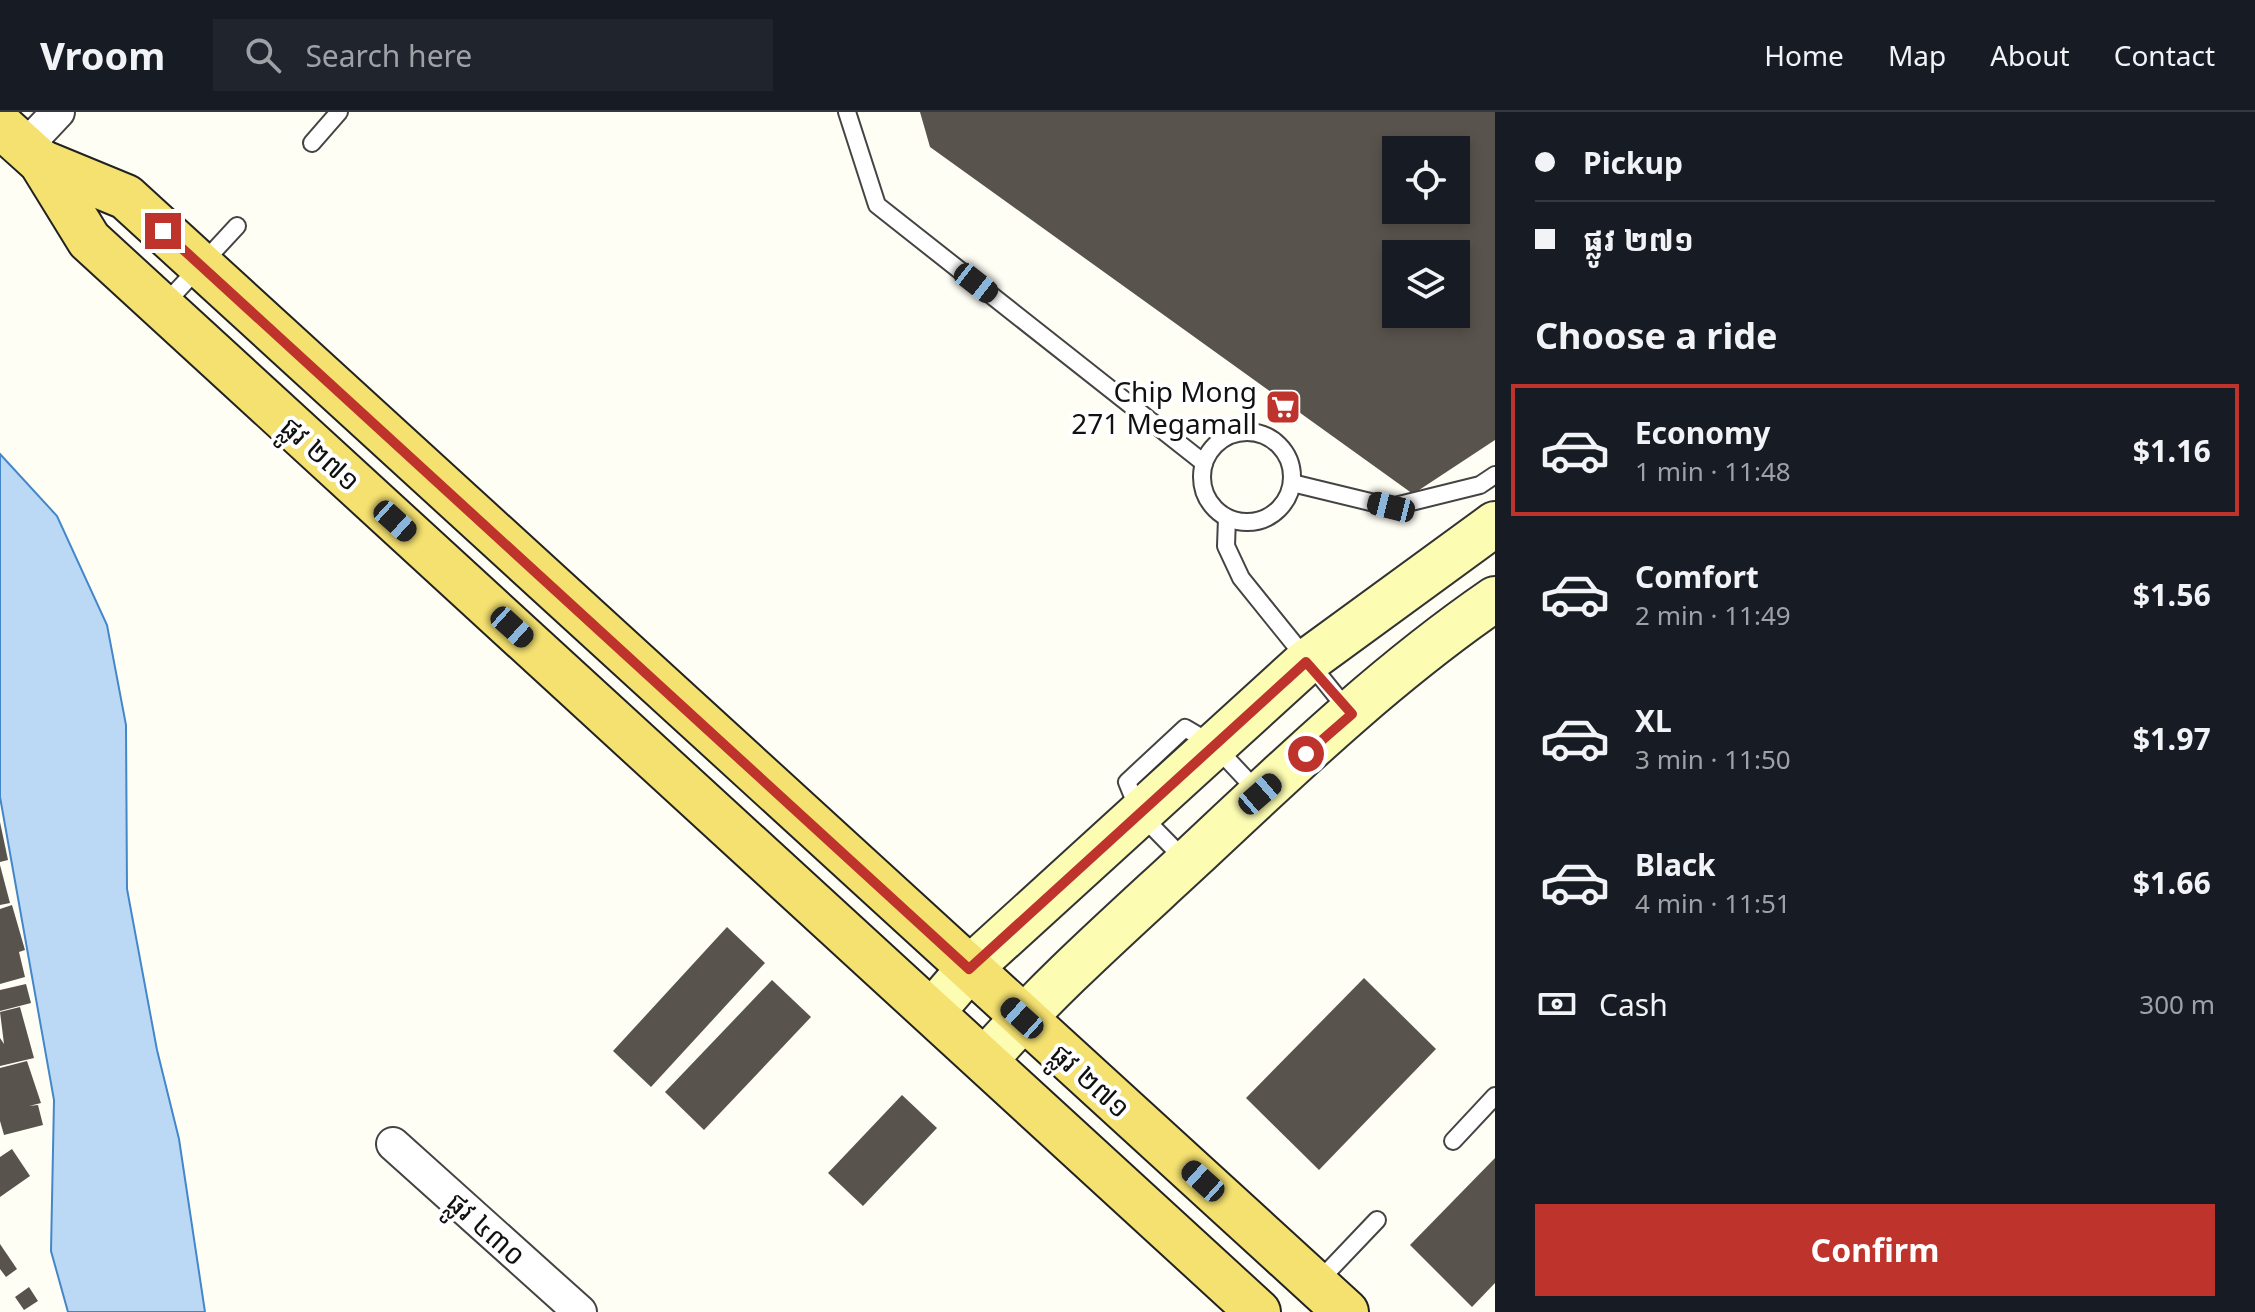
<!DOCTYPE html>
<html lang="en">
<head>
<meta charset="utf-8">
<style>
	body { margin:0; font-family:Georgia,"Noto Sans Khmer",serif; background:#20242c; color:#f1f3f6; height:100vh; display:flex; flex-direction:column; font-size:30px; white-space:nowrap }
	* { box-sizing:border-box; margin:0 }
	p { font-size:26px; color:#9ea1a6 }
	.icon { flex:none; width:44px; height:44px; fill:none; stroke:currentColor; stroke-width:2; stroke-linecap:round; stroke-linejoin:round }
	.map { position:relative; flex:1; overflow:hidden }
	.drawer { display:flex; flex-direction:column; background:#171b24; width:760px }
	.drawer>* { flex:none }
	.banner { display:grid; align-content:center; height:176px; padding:0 40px; background:#171b24 }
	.controls { position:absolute; left:1382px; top:24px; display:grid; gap:16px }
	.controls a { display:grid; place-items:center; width:88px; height:88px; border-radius:0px; background:#171b24; box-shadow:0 4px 12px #0003; font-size:40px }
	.end { position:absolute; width:36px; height:36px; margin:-18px; border:10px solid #be342c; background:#fff; box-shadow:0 0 0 4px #fff }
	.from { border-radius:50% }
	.car { position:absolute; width:24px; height:48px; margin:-24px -12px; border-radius:10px; box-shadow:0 0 6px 2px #0007; background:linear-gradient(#222 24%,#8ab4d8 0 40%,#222 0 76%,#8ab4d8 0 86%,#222 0) }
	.banner b { display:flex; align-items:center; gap:28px; height:76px; font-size:30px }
	.banner b+b { border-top:2px solid #363941 }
	.banner i { width:20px; height:20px; background:#f1f3f6 }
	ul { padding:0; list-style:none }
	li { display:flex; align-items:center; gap:24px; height:132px; margin:0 16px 12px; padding:0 24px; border:4px solid transparent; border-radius:0px }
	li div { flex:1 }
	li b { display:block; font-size:30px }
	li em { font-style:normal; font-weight:700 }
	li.active { border-color:#be342c }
	li>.icon { width:72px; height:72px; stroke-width:1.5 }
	h2 { padding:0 40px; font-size:36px; line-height:96px }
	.pay { display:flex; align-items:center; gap:20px; height:88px; padding:0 40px; font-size:30px }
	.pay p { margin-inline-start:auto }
	.primary-button { display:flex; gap:16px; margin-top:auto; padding:16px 40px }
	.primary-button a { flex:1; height:92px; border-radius:0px; background:#be342c; color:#fff; font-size:32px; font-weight:700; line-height:92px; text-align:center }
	header { display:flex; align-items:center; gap:48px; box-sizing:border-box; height:112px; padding:0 40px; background:#171b24; border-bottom:2px solid #363941 }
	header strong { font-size:38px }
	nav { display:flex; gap:44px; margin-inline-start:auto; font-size:28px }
	.search { width:560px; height:72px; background:#20242c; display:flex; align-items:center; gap:20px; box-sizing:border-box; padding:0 28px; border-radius:0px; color:#9ea1a6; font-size:30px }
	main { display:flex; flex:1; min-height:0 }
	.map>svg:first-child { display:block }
	.water { fill:#bbd9f5; stroke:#4486ca; stroke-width:2 }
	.building { fill:#59534d; fill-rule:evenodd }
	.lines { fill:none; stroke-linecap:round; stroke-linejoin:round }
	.lane-casing { stroke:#444; stroke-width:20 }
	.street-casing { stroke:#444; stroke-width:36 }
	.secondary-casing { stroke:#333; stroke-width:48 }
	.primary-casing { stroke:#222; stroke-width:48 }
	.lane { stroke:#fff; stroke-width:16 }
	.street { stroke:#fff; stroke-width:32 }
	.secondary { stroke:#fcfcb2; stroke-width:44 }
	.primary { stroke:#f4e170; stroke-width:44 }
	.route { stroke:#be342c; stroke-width:10 }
	.labels { text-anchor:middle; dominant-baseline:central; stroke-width:8; stroke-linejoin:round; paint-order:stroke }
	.poi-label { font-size:28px; fill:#111; stroke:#fff; text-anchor:end }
	.street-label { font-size:28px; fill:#111; stroke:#fff }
</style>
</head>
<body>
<header>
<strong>Vroom</strong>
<div class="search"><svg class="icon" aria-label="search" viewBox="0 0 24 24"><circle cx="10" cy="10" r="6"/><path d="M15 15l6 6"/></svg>Search here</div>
<nav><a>Home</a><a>Map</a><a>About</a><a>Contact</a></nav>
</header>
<main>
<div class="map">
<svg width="1495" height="1200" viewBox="0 0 1495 1200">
	<rect width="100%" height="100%" fill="#fffef5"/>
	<!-- water -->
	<polygon class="water" points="0,342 57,404 107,513 126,613 127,777 157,938 179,1027 205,1200 68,1200 51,1139 54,988 0,685"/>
	<!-- building -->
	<g class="building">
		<path d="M920,0H1495V328L1413,382L930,35ZM1396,38H1456V98H1396ZM1396,142H1456V202H1396Z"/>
		<polygon points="0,710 8,748 0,750"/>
		<polygon points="0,753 10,791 0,793"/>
		<polygon points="12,793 25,838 19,840 25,865 0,872 0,797"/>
		<polygon points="727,815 765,851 651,975 613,939"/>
		<polygon points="1364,866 1436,937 1319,1058 1246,986"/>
		<polygon points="772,868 811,905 704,1018 665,980"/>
		<polygon points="26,872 31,891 0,899 0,878"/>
		<polygon points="20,895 34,946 0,954 0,926 4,932 0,900"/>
		<polygon points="27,949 41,991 29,994 38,993 43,1013 4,1023 0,1009 0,956"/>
		<polygon points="902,983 937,1016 863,1094 828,1061"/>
		<polygon points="12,1037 30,1064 0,1085 0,1045"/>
		<polygon points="1495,1046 1495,1171 1472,1195 1410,1133"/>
		<polygon points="0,1132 17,1157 6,1165 0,1157"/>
		<polygon points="29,1175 38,1189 24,1198 15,1185"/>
	</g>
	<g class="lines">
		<defs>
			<g id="lane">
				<polyline points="847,0 877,93 1204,351"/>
				<polyline points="312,31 339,0"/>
				<polyline points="163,194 237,114"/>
				<circle cx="1247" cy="365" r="45"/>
				<polyline points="1292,371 1391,395 1480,373 1495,363"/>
				<polyline points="1227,406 1226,434 1241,466 1350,601"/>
				<polyline points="1187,750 1140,702 1127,670 1185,616 1214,633 1259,681"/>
				<polyline points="1453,1029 1495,984"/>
				<polyline points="1317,1171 1377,1108"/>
			</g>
			<g id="street">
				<polyline points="25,35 58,0"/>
				<polyline points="393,1032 580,1200"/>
			</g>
			<g id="secondary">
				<polyline points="932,900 969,857 1306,550 1495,412"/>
				<path d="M985,948C1049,875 1123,810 1194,744C1289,655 1387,561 1495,487"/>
			</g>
			<g id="primary">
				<polyline points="0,13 41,50 89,128 1258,1200"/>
				<polyline points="41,50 126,85 1346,1200"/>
			</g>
		</defs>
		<!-- lane casing -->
		<use href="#lane" class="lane-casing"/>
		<!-- street casing -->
		<use href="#street" class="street-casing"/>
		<!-- secondary casing -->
		<use href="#secondary" class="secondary-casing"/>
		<!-- primary casing -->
		<use href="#primary" class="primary-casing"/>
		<!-- lane -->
		<use href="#lane" class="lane"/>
		<!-- street -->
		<use href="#street" class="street"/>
		<!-- secondary -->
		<use href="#secondary" class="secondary"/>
		<!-- primary -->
		<use href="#primary" class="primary"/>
	</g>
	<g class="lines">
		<!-- route -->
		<polyline class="route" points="163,119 969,857 1306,550 1352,602 1306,642"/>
	</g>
	<!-- icons -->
	<defs>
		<symbol id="supermarket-square" viewBox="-11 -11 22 22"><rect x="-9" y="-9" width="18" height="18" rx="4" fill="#be342c" stroke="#fff"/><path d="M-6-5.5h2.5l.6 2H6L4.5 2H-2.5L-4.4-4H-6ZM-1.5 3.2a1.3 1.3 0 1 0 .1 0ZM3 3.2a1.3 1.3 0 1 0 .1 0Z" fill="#fff"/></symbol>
	</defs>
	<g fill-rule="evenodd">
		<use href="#supermarket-square" x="1263" y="275" width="40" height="40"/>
	</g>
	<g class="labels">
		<!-- poi labels -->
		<g class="poi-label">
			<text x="1257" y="279">Chip Mong<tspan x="1257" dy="32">271 Megamall</tspan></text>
		</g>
		<!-- street labels -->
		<g class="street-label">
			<text transform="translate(321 341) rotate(42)">ផ្លូវ ២៧១</text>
			<text transform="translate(1091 968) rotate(42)">ផ្លូវ ២៧១</text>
			<text transform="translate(487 1116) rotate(42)">ផ្លូវ ៤៣០</text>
		</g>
	</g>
</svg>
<div class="controls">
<a><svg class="icon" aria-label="locate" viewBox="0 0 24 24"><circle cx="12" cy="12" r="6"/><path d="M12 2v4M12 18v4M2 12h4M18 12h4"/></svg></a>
<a><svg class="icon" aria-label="layers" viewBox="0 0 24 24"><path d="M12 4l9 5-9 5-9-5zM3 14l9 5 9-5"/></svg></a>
</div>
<i class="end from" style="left:1306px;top:642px"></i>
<i class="end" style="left:163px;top:119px"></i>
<i class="car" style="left:976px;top:171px;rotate:128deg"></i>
<i class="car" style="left:1391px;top:395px;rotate:284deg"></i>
<i class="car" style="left:395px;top:409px;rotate:132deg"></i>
<i class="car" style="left:512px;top:515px;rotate:132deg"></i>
<i class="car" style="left:1260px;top:682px;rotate:49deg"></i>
<i class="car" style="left:1022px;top:906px;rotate:312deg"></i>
<i class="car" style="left:1203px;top:1069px;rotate:312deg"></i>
</div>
<section class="drawer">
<div class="banner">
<b><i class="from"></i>Pickup</b>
<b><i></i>ផ្លូវ ២៧១</b>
</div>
<h2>Choose a ride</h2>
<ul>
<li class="active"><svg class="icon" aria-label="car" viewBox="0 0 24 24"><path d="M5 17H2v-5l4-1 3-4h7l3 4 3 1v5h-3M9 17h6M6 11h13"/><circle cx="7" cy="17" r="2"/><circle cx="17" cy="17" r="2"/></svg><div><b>Economy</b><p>1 min · 11:48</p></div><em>$1.16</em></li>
<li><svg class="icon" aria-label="car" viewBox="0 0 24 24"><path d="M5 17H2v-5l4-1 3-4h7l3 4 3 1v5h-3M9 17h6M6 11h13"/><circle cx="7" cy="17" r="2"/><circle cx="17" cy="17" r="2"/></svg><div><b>Comfort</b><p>2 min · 11:49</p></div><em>$1.56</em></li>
<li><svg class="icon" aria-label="car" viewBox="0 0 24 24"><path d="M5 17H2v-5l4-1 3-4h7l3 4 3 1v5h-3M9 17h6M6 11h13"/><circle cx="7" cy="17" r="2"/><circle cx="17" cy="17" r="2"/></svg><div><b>XL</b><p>3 min · 11:50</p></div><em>$1.97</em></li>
<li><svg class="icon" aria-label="car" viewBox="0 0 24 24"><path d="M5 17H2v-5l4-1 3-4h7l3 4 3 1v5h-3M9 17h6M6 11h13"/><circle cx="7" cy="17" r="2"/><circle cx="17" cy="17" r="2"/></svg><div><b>Black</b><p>4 min · 11:51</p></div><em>$1.66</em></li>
</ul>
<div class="pay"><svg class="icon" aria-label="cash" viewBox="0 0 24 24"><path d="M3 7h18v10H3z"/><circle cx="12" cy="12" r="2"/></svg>Cash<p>300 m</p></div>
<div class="primary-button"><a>Confirm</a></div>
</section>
</main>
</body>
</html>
